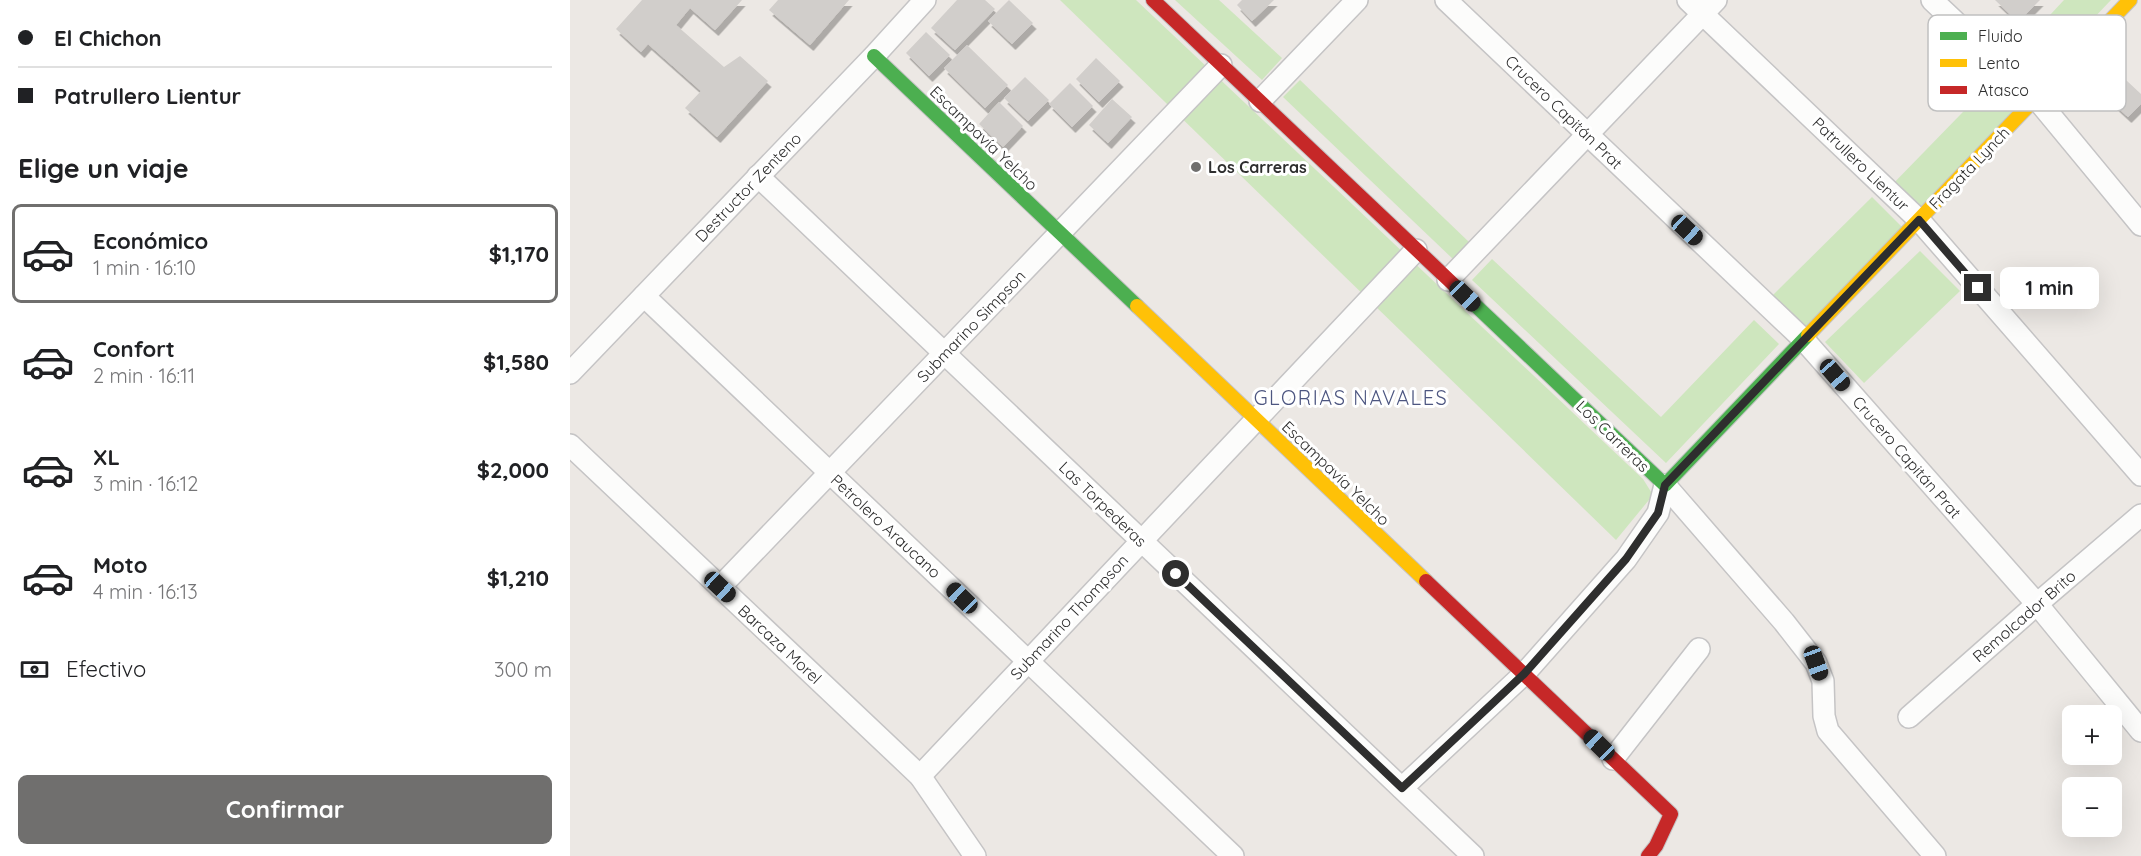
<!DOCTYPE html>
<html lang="es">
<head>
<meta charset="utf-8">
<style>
	body { margin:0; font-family:Quicksand,sans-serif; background:#f6f6f6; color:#202124; height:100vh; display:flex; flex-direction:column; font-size:22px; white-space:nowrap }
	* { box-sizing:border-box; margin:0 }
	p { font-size:20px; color:#757577 }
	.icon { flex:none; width:33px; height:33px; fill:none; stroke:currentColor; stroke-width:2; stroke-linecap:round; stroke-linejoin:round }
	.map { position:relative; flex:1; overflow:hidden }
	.details { display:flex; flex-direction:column; background:#fff; width:570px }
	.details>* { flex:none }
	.hud { display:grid; align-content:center; height:132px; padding:0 18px; background:#fff }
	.tools { position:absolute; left:1492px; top:705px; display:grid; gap:12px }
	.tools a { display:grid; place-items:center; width:60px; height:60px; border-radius:9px; background:#fff; box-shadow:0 6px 24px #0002; font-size:30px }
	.end { position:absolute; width:27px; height:27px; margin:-14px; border:8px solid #2e2e2e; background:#fff; box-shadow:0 0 0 3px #fff }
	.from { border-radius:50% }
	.bubble { position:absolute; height:42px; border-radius:9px; background:#fff; box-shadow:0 6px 24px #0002; font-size:20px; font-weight:700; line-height:42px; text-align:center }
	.car { position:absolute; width:18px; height:36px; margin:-18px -9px; border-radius:8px; box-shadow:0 0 4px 2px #0007; background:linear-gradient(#222 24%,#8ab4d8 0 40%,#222 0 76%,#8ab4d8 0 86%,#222 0) }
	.hud b { display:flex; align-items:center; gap:21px; height:57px; font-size:22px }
	.hud b+b { border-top:2px solid #e0e0e0 }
	.hud i { width:15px; height:15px; background:#202124 }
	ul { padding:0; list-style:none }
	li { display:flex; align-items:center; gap:18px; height:99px; margin:0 12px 9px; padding:0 6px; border:3px solid transparent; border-radius:9px }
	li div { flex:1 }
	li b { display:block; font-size:22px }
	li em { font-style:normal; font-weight:700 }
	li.on { border-color:#706f6e }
	li>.icon { width:54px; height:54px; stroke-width:1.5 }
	h2 { padding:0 18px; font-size:27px; line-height:72px }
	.pay { display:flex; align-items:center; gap:15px; height:66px; padding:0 18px; font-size:22px }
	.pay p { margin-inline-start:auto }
	.action { display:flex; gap:12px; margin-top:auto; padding:12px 18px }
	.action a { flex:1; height:69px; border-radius:9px; background:#706f6e; color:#fff; font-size:24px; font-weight:700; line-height:69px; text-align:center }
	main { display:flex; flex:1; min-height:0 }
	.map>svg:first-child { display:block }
	.green { fill:#cee6be }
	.building { fill:#d1cecb; filter:url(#shadow) }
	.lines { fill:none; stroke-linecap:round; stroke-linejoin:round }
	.street-casing { stroke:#c5c4c5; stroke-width:24 }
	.fast-casing { stroke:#c5c4c5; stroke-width:16 }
	.slow-casing { stroke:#c5c4c5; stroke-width:16 }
	.jam-casing { stroke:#c5c4c5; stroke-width:16 }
	.street { stroke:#fcfcfb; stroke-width:21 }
	.fast { stroke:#4caf50; stroke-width:14 }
	.slow { stroke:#ffc107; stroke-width:14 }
	.jam { stroke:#c62828; stroke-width:14 }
	.route { stroke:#2e2e2e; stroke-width:8 }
	.poi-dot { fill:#706f6e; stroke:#fff; stroke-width:2 }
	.labels { text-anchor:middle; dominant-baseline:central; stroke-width:6; stroke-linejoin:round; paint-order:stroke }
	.street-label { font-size:16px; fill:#2e2e2e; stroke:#fff }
	.poi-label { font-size:16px; font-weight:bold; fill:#2e2e2e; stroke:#fff; text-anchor:start }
	.quarter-label { font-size:20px; letter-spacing:1.5px; fill:#4d5680; stroke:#fff }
	.key { fill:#fff; stroke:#c0c0c0; stroke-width:1.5 }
	.key-label { font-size:16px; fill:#2e2e2e }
</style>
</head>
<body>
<main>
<section class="details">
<div class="hud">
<b><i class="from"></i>El Chichon</b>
<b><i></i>Patrullero Lientur</b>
</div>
<h2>Elige un viaje</h2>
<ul>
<li class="on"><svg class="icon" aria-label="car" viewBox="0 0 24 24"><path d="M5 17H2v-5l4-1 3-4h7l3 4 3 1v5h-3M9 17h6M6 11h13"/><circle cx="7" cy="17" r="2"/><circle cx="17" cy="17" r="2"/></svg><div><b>Económico</b><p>1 min · 16:10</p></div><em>$1,170</em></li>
<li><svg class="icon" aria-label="car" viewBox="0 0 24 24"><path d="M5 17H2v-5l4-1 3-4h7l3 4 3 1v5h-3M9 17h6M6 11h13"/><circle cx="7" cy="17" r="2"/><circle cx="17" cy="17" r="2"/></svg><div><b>Confort</b><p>2 min · 16:11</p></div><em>$1,580</em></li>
<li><svg class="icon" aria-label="car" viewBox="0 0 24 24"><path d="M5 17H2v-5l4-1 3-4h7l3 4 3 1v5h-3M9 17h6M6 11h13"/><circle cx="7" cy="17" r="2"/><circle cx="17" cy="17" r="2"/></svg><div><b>XL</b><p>3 min · 16:12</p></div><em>$2,000</em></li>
<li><svg class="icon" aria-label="car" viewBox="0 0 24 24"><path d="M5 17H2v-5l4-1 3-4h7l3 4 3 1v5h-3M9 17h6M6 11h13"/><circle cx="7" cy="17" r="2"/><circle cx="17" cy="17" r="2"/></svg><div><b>Moto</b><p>4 min · 16:13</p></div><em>$1,210</em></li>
</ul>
<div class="pay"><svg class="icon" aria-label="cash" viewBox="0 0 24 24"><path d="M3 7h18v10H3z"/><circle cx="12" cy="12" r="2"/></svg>Efectivo<p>300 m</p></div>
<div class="action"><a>Confirmar</a></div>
</section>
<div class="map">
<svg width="1571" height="856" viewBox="0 0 1571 856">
	<defs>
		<filter id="shadow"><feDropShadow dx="3.5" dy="6" stdDeviation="0" flood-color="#0004"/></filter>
	</defs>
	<rect width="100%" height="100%" fill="#ece8e4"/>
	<!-- green -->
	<g class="green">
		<polygon points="490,0 566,0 1073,479 1083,495 1046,540"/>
		<polygon points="605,0 649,0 712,58 692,80"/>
		<polygon points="1494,0 1541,0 1462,83 1438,60"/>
		<polygon points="1427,77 1454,102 1346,217 1318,189"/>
		<polygon points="730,80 900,243 884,260 713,97"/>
		<polygon points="1302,197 1335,230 1235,327 1203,295"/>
		<polygon points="1350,251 1390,291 1294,383 1255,342"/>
		<polygon points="922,259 1091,417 1184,320 1209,344 1096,463 902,280"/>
	</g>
	<!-- building -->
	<g class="building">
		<polygon points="72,0 172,0 145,30 120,8 106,25 154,67 170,56 198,81 147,137 115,108 131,91 78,44 71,52 46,29"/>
		<polygon points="208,0 279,0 240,45 199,10"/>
		<polygon points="387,0 415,0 425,9 385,50 361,28"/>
		<polygon points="439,0 463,23 442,44 418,21"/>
		<polygon points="672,0 704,0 682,21 667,5"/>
		<polygon points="1425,0 1470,0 1448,22"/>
		<polygon points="356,32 380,55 359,76 336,53"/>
		<polygon points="397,45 438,85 415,108 374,68"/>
		<polygon points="526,58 550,81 529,102 506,79"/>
		<polygon points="1542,67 1571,94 1571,104 1558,117 1524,86"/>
		<polygon points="455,77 479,100 458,121 434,98"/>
		<polygon points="500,83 523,106 502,127 479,104"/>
		<polygon points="542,99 562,117 538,143 519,125"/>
		<polygon points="429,102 453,126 433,147 409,124"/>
	</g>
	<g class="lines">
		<defs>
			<g id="street">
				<polyline points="876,0 1234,340 1467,604 1571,731"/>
				<polyline points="1118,0 1349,220 1571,475"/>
				<polyline points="1362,0 1466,98 1571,225"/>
				<polyline points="690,101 787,0"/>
				<polyline points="188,176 903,856"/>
				<polyline points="878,280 1146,0"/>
				<polyline points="74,296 663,856"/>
				<polyline points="0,373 304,56 355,0"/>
				<polyline points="0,445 350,776 405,856"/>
				<polyline points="1095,485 1214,622 1246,663 1253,681 1254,716 1258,731 1365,856"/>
				<polyline points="150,587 651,65"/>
				<polyline points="1339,717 1467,604 1571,515"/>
				<polyline points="1043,759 1129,649"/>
				<polyline points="350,776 846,250"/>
				<polyline points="832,788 954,674 1056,559 1088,513 1095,485"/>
			</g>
			<g id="fast">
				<polyline points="304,56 567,306"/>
				<polyline points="884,285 1095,485 1238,335"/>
			</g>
			<g id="slow">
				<polyline points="567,306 856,581"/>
				<polyline points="1238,335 1560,0"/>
			</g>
			<g id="jam">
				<polyline points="583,0 884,285"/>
				<polyline points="856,581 1101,814 1086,846 1078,856"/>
			</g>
		</defs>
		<!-- street casing -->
		<use href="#street" class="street-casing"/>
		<!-- fast casing -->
		<use href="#fast" class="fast-casing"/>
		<!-- slow casing -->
		<use href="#slow" class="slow-casing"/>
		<!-- jam casing -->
		<use href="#jam" class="jam-casing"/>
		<!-- street -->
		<use href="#street" class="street"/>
		<!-- fast -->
		<use href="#fast" class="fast"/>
		<!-- slow -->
		<use href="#slow" class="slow"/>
		<!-- jam -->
		<use href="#jam" class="jam"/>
	</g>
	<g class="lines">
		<!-- route -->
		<polyline class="route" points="606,574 832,788 954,674 1056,559 1088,513 1095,485 1349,220 1408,288"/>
	</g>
	<!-- markers -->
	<circle class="poi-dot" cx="626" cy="167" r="6"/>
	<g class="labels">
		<!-- street labels -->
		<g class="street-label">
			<text transform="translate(994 112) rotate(44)">Crucero Capitán Prat</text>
			<text transform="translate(414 138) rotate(44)">Escampavía Yelcho</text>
			<text transform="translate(1291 164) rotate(44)">Patrullero Lientur</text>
			<text transform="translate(1399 168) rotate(-46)">Fragata Lynch</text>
			<text transform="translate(178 187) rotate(-46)">Destructor Zenteno</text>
			<text transform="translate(401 326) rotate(-46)">Submarino Simpson</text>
			<text transform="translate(1043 436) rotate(44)">Los Carreras</text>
			<text transform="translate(1337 457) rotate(49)">Crucero Capitán Prat</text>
			<text transform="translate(766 473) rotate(44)">Escampavía Yelcho</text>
			<text transform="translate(533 504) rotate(44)">Las Torpederas</text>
			<text transform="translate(316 526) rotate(43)">Petrolero Araucano</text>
			<text transform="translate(1454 616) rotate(-41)">Remolcador Brito</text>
			<text transform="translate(499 617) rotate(-47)">Submarino Thompson</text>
			<text transform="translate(210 644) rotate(43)">Barcaza Morel</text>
		</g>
		<!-- poi labels -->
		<g class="poi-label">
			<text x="638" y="167">Los Carreras</text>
		</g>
		<!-- quarter labels -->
		<g class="quarter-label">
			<text x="781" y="397">GLORIAS NAVALES</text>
		</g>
	</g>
	<!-- legend -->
	<rect x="1358" y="15" width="198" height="96" rx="9" class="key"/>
	<rect x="1370" y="32" width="27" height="8" fill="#4caf50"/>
	<rect x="1370" y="59" width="27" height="8" fill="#ffc107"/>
	<rect x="1370" y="86" width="27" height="8" fill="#c62828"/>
	<g class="key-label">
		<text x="1408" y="42">Fluido</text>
		<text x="1408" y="69">Lento</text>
		<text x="1408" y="96">Atasco</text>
	</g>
</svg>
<div class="tools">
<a>+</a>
<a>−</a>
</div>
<i class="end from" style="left:606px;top:574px"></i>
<i class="end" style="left:1408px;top:288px"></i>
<div class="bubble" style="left:1430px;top:267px;width:99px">1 min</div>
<i class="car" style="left:1117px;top:230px;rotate:133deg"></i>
<i class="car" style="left:895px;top:296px;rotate:134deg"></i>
<i class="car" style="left:1265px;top:375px;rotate:139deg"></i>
<i class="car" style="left:150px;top:587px;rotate:133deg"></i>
<i class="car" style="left:392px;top:598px;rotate:314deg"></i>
<i class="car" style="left:1246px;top:663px;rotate:160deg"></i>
<i class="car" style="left:1029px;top:745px;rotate:314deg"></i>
</div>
</main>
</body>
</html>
